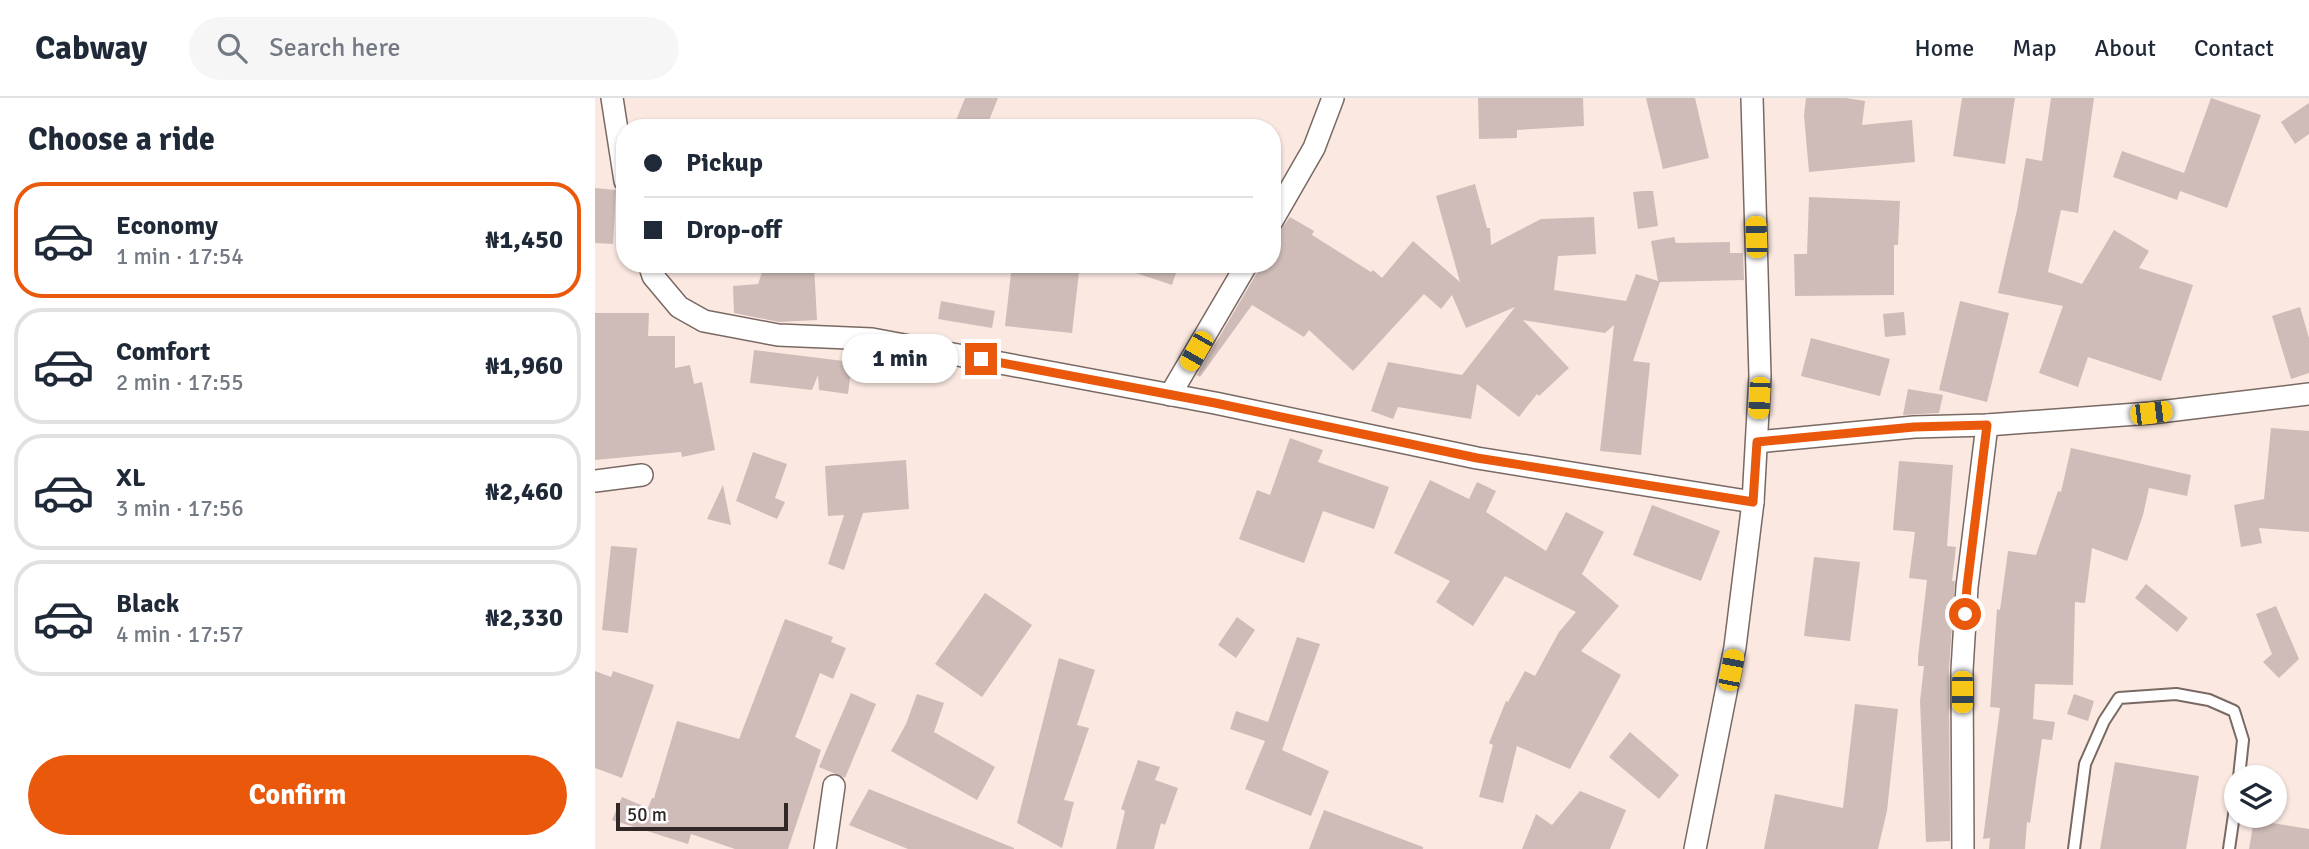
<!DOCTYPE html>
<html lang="en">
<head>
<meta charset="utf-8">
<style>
	body { margin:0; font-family:Signika,sans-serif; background:#f6f6f7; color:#1f2937; height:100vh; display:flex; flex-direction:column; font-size:26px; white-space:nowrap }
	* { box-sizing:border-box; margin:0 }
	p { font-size:23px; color:#747a83 }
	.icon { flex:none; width:38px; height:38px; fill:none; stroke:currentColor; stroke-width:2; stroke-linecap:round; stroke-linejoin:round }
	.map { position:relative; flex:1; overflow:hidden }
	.details { display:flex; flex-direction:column; background:#fff; width:595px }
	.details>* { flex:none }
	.banner { position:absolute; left:21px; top:21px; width:665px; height:154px; border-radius:28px; box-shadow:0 2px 5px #0004; display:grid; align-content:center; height:154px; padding:0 28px; background:#fff }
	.controls { position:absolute; left:1629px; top:667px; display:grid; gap:14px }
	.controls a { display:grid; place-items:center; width:63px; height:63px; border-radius:50%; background:#fff; box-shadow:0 2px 5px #0004; font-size:35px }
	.scale { position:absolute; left:21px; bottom:18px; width:172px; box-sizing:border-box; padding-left:7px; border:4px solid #2f2826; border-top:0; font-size:19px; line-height:24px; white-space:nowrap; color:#2f2826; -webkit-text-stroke:5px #fff; paint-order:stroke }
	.end { position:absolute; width:32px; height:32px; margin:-16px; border:9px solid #ea580c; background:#fff; box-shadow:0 0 0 4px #fff }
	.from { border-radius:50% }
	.bubble { position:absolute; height:49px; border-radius:24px; background:#fff; box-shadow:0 2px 5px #0004; font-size:23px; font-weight:700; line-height:49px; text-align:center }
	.car { position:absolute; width:21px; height:42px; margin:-21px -10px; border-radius:9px; box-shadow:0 0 5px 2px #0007; background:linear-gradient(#f5c518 24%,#345 0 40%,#f5c518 0 76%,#345 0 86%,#f5c518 0) }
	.banner b { display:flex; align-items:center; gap:24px; height:66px; font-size:26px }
	.banner b+b { border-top:2px solid #e0e1e3 }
	.banner i { width:18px; height:18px; background:#1f2937 }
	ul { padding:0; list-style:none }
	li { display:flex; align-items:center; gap:21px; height:116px; margin:0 14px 10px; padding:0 14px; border:4px solid #e0e1e3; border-radius:28px }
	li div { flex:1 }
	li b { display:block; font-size:26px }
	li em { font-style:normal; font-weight:700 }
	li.active { border-color:#ea580c }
	li>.icon { width:63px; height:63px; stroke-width:1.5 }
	h2 { padding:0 28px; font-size:32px; line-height:84px }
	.primary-button { display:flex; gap:14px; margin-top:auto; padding:14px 28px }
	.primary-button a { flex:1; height:80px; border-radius:42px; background:#ea580c; color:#fff; font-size:28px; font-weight:700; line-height:80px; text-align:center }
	header { display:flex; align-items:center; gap:42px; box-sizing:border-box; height:98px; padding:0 35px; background:#fff; border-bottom:2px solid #e0e1e3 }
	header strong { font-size:33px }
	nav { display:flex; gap:38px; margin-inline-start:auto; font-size:24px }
	.search { width:490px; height:63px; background:#f6f6f7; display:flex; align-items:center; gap:18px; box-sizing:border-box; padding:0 24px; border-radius:38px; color:#747a83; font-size:26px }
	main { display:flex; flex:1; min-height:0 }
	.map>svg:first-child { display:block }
	.building { fill:#cfbcb8 }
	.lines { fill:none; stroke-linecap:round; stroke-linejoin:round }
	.service-casing { stroke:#796963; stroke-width:14 }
	.minor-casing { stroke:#796963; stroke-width:24 }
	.service { stroke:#fff; stroke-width:10 }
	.minor { stroke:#fff; stroke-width:21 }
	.route { stroke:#ea580c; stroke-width:9 }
</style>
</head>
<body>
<header>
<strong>Cabway</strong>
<div class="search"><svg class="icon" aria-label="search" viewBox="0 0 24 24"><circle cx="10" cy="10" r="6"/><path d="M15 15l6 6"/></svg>Search here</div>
<nav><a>Home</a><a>Map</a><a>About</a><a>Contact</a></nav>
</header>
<main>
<section class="details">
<h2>Choose a ride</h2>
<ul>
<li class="active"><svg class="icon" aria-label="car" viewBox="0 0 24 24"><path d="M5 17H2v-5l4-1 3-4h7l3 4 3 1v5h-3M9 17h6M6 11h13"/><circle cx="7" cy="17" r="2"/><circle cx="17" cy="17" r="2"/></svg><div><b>Economy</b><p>1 min · 17:54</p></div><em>₦1,450</em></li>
<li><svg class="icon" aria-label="car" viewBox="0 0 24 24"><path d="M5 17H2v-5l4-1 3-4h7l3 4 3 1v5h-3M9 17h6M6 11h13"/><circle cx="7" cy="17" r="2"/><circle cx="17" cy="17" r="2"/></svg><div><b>Comfort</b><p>2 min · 17:55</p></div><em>₦1,960</em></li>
<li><svg class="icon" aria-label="car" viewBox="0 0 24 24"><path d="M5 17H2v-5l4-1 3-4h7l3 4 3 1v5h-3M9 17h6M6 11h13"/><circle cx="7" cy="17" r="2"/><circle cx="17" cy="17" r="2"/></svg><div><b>XL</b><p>3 min · 17:56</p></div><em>₦2,460</em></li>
<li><svg class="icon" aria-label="car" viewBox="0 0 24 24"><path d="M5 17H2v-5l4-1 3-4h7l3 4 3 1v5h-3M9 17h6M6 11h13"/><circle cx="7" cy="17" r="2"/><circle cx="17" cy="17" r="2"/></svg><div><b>Black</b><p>4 min · 17:57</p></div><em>₦2,330</em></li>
</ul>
<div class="primary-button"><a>Confirm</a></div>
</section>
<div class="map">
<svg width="1714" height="751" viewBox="0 0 1714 751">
	<rect width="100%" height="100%" fill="#fae8e1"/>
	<!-- building -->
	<g class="building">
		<polygon points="370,0 403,0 391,30 358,30"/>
		<polygon points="883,0 988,0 989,28 922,32 922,40 884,41"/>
		<polygon points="1051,0 1100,0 1114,60 1068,71"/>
		<polygon points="1211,0 1251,0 1270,3 1267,27 1317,22 1320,64 1214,74 1209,17"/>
		<polygon points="1367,0 1420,0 1410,66 1358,58"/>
		<polygon points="1456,0 1499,0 1483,115 1466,112 1453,174 1487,186 1519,132 1554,153 1544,170 1598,187 1566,283 1493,259 1483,289 1444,275 1468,208 1403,195 1422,112 1431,60 1447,63"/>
		<polygon points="1616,0 1666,17 1632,110 1585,93 1582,102 1518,79 1527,53 1589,75"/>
		<polygon points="1714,5 1714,36 1700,46 1686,24"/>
		<polygon points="880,86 892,130 895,130 896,147 946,121 999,119 1001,156 963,158 959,192 1031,203 1041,176 1063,183 1056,143 1079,139 1081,145 1135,144 1135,155 1148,155 1149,182 1065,184 1038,263 1055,265 1046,357 1005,353 1019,227 1010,235 928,222 974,270 944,298 942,296 924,319 882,286 876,321 803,309 798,321 776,313 793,264 867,277 920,209 871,230 857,197 846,211 829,196 758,273 714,232 709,239 657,207 605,279 602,277 663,173 665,166 677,166 677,136 684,134 695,119 719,133 717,137 776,174 778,172 787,180 818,143 865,184 841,98"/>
		<polygon points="0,90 21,92 18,146 0,145"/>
		<polygon points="1048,93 1058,93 1063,128 1043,131 1038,94"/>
		<polygon points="1214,99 1305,103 1303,147 1299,147 1299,197 1200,198 1199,156 1212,156"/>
		<polygon points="170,166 219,166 222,222 184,224 139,215 138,188 163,186"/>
		<polygon points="417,166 485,166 477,235 410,228"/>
		<polygon points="527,166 584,166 577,187 526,170"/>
		<polygon points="346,203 400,213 397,230 343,221"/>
		<polygon points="1365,203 1414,215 1392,304 1344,292"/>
		<polygon points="1705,209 1714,240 1714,275 1696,281 1677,218"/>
		<polygon points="1309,214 1311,237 1290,239 1288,216"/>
		<polygon points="0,215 54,215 53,238 80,238 80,270 95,267 99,286 107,284 120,352 87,359 86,354 0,362"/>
		<polygon points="1216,240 1295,261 1285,298 1206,278"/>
		<polygon points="159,252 257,264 253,296 224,292 223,277 217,292 155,285"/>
		<polygon points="1313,291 1348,297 1344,315 1308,317"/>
		<polygon points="1676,330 1714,333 1714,434 1664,430 1667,445 1646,449 1639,407 1669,401"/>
		<polygon points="695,340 728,352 723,364 794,389 779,431 728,413 709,465 644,441 662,392 675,397"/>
		<polygon points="1476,350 1596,377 1592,398 1554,390 1548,417 1532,463 1497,450 1490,505 1480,504 1478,587 1440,586 1438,621 1460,624 1457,642 1447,641 1435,725 1432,724 1430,751 1394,751 1395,740 1388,741 1405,610 1395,609 1402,511 1405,512 1413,453 1441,457 1463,393 1466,394"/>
		<polygon points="158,354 192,366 180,400 190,404 182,421 141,403"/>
		<polygon points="311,362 314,411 268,415 249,472 233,466 249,417 233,418 230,368"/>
		<polygon points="1304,363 1358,367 1352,448 1361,449 1357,483 1360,483 1354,572 1355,743 1331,744 1325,603 1329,568 1323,568 1323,559 1332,482 1314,480 1320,434 1298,432"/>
		<polygon points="835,382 874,401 882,384 901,393 891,414 951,453 971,414 1009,434 987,476 1024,508 986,553 1026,577 975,671 922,648 908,705 884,699 898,647 894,645 911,603 913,604 930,573 940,578 964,534 981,514 910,478 878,528 841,504 855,483 799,455"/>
		<polygon points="128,387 136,427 112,421"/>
		<polygon points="1057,407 1125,433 1106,483 1038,457"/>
		<polygon points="16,448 42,450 33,535 7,532"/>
		<polygon points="1219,459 1265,464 1255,543 1209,538"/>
		<polygon points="1551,486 1593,520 1582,534 1540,500"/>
		<polygon points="390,495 437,527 387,599 340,566"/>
		<polygon points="1681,508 1704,561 1684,580 1668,564 1677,556 1661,516"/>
		<polygon points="642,519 660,532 641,560 623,547"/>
		<polygon points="190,521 238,539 236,544 251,550 238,581 225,575 200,639 226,652 193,751 140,751 96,736 93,746 17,722 27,699 53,710 57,700 59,700 82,623 144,641"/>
		<polygon points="702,539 725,546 687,652 734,673 716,718 650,691 670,643 635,631 641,613 673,624"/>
		<polygon points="464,560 500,572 482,627 494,630 469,702 479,704 467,750 422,725"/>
		<polygon points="0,573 16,579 18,573 59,587 27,680 0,670"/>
		<polygon points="256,595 281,606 250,680 224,669"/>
		<polygon points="322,596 349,605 339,634 400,669 382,702 296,653 311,626"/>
		<polygon points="1479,596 1499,603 1493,623 1472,616"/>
		<polygon points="1260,606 1303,611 1292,713 1283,751 1169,751 1180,696 1248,710"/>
		<polygon points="1035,634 1084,677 1064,701 1014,659"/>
		<polygon points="543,662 565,669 560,682 583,690 570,727 566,725 559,751 521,751 530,713 526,711"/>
		<polygon points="1520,664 1604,678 1591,751 1505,751"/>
		<polygon points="274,691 419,750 419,751 313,751 254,727"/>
		<polygon points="985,693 1031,712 1015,751 927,751 941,716 957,727"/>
		<polygon points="729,712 828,749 828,751 714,751"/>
		<polygon points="1659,722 1714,731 1714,751 1654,751"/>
	</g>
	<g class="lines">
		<defs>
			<g id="service">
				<polyline points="1479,751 1490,666 1509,623 1524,600 1581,596 1614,602 1639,613 1648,642 1644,679"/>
				<polyline points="1634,751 1642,696"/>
			</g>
			<g id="minor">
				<polyline points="17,0 30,83"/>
				<polyline points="677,123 719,50 738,0"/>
				<polyline points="54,166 58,178 84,209 109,223 183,237 277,241 620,305 882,360 1158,404"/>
				<polyline points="575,297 652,166"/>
				<polyline points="1162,344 1319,329 1392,327 1556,315 1714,296"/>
				<polyline points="0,383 47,377"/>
				<polyline points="230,751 239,688"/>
				<polyline points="1100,751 1140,549 1158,404 1165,278 1157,0"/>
				<polyline points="1368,751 1367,572 1372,489 1392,327"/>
			</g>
		</defs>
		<!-- service casing -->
		<use href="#service" class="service-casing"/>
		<!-- minor casing -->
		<use href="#minor" class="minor-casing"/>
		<!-- service -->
		<use href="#service" class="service"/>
		<!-- minor -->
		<use href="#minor" class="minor"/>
	</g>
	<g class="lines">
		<!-- route -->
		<polyline class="route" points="386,261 620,305 882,360 1158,404 1162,344 1319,329 1392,327 1372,489 1370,516"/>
	</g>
</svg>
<div class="controls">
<a><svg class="icon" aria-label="layers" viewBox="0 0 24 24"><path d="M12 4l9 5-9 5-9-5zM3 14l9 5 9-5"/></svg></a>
</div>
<div class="scale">50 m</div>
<i class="end from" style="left:1370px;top:516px"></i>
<i class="end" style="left:386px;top:261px"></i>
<div class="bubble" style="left:247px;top:236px;width:116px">1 min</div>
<i class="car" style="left:1161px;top:139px;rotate:358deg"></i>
<i class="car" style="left:601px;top:253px;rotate:210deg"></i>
<i class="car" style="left:1164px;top:300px;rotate:183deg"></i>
<i class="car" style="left:1556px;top:315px;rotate:83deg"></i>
<i class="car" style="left:1136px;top:572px;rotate:11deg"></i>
<i class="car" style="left:1367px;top:594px;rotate:180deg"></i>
<div class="banner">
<b><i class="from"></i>Pickup</b>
<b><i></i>Drop-off</b>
</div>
</div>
</main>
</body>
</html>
